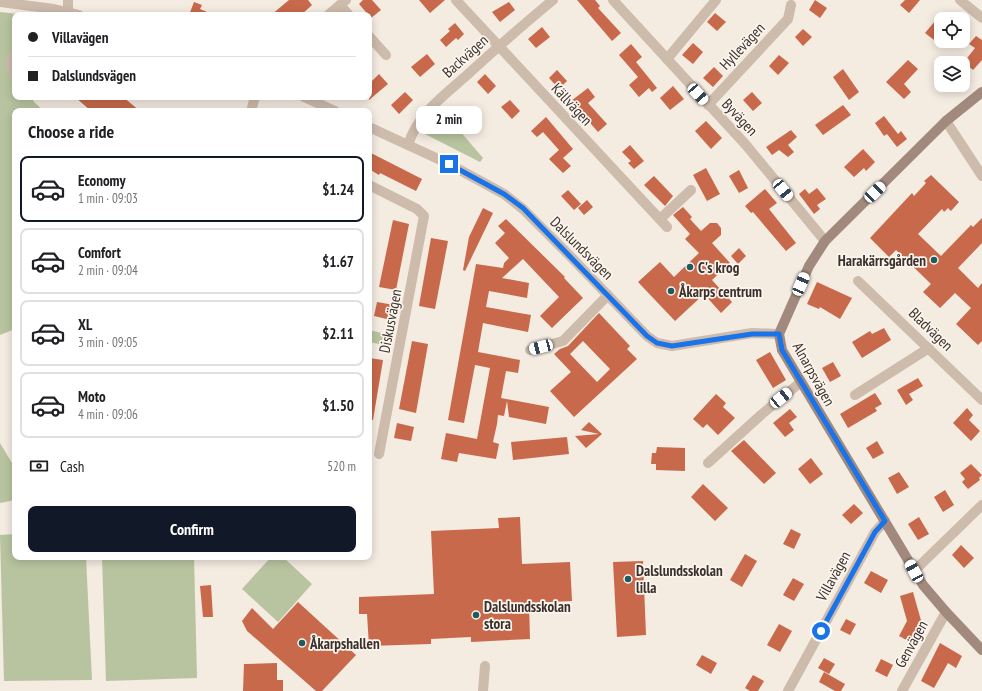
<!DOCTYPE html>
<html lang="en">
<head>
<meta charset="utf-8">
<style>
	body { margin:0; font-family:"PT Sans Narrow",sans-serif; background:#f6f6f6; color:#202124; height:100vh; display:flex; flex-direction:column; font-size:15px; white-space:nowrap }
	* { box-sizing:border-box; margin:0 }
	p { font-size:13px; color:#757577 }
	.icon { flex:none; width:22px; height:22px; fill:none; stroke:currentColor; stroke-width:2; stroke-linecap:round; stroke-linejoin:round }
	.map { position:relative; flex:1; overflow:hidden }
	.side { position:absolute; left:12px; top:108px; width:360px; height:452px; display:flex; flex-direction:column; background:#fff; border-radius:8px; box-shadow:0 2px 10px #0003 }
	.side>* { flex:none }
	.banner { position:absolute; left:12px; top:12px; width:360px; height:88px; border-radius:8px; box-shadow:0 2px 10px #0003; display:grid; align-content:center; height:88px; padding:0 16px; background:#fff }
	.fabs { position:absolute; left:934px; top:12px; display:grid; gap:8px }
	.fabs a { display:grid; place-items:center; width:36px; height:36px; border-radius:8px; background:#fff; box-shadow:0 2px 10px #0003; font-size:20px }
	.end { position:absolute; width:18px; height:18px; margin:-9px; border:5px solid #1a73e8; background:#fff; box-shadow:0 0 0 2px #fff }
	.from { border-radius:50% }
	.bubble { position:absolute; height:28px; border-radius:8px; background:#fff; box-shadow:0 2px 10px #0003; font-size:13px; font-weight:600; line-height:28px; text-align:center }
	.car { position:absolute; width:12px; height:24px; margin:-12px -6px; border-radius:5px; box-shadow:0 0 3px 1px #0007; background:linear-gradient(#fff 24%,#345 0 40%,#fff 0 76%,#345 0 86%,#fff 0) }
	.banner b { display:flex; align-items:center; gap:14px; height:38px; font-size:15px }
	.banner b+b { border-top:1px solid #e0e0e0 }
	.banner i { width:10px; height:10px; background:#202124 }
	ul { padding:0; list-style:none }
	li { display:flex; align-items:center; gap:12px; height:66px; margin:0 8px 6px; padding:0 8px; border:2px solid #e0e0e0; border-radius:8px }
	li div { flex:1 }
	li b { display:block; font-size:15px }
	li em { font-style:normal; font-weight:600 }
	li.current { border-color:#111827 }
	li>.icon { width:36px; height:36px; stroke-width:1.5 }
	h2 { padding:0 16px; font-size:18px; line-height:48px }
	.pay { display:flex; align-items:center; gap:10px; height:44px; padding:0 16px; font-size:15px }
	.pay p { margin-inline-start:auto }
	.action { display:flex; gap:8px; margin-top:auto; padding:8px 16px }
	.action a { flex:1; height:46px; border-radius:8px; background:#111827; color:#fff; font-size:16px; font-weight:600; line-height:46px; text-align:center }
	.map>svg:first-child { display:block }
	.green { fill:#b8c4a0 }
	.building { fill:#c8694b; fill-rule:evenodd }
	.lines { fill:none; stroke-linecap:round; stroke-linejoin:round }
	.street { stroke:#cdbbac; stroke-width:10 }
	.secondary { stroke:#a18a7d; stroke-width:10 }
	.route { stroke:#1a73e8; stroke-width:5 }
	.poi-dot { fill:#1f5a5e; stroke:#fbf5ee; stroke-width:1.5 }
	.labels { text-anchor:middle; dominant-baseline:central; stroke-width:3.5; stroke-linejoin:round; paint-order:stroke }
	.street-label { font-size:15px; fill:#3b302b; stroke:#fbf5ee }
	.poi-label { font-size:15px; font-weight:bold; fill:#3b302b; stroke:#fbf5ee; text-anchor:start }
</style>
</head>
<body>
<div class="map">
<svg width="982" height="691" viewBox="0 0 982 691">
	<rect width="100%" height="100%" fill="#f4ebe1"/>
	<!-- green -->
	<g class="green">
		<polygon points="0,12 27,15 15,15 15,97 32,97 34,102 44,111 15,111 15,329 0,335"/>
		<polygon points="441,109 483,158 480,162 423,133 430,120"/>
		<polygon points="369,330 386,334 384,345 369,342"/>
		<polygon points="0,443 15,468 15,500 0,503"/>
		<polygon points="15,534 15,557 86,557 92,680 4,681 0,535"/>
		<polygon points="102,557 194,557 197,678 106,681"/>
		<polygon points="271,557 283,557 312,584 278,622 242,589"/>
	</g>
	<!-- building -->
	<g class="building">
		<polygon points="289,0 308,0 312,5 301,15 271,15"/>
		<polygon points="363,0 372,0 381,10 371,18 359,4"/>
		<polygon points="419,0 445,0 430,13"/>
		<polygon points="577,0 595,0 600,6 598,8 621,33 612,41"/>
		<polygon points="815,0 827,8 820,18 809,10"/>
		<polygon points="905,0 920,0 909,13 900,5"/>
		<polygon points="194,2 202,5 200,9 214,15 189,15"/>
		<polygon points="509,2 515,10 500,22 492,12"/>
		<polygon points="715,13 726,22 717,31 707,22"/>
		<polygon points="941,14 941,39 938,43 925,33"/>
		<polygon points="455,23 464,34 458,40 456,38 446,47 440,40 450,31 448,29"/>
		<polygon points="542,27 550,37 536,48 528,39"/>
		<polygon points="803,29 812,37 803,46 795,37"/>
		<polygon points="976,36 982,40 982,60 973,70 964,62 975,48 969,44"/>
		<polygon points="693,43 703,52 693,64 682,55"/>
		<polygon points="631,44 642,57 636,62 657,88 652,92 649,88 639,97 629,85 638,77 619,55"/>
		<polygon points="427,54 435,64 420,77 411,67"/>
		<polygon points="779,55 789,63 778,75 769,66"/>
		<polygon points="908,60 918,69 904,84 911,92 904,99 886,82"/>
		<polygon points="714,67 723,76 713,87 703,78"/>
		<polygon points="843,69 859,92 849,100 833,77"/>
		<polygon points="557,70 567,81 559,89 549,78"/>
		<polygon points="379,74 388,84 369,100 369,84"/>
		<polygon points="485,74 496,86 488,94 477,82"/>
		<polygon points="673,86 684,99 670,110 660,98"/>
		<polygon points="588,88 595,97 588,103 607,124 598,132 571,101"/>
		<polygon points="405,92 413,100 399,114 391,105"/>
		<polygon points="752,92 762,103 753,111 743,100"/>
		<polygon points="75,97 123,97 140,111 91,111"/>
		<polygon points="510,100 520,111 512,119 501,107"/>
		<polygon points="843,105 851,115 823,135 815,125"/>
		<polygon points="884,116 898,134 901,131 907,139 897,147 887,134 884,136 875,123"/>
		<polygon points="546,117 573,149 563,158 571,166 563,173 549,159 559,150 543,132 537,137 531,131"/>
		<polygon points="706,121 722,138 711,149 695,131"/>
		<polygon points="791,130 797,137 788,145 794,152 788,157 779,150 772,155 766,147"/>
		<polygon points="630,145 644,161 634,169 628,163 631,161 622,152"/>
		<polygon points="863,149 875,162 866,171 864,168 854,177 844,167"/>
		<polygon points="369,152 422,179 416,191 380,173 379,175 369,169"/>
		<polygon points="706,168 720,194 707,201 693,175"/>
		<polygon points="739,170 748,188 739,193 729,176"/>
		<polygon points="931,175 959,202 951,211 948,208 944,212 942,209 918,234 941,256 971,225 973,227 982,218 982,243 958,268 978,288 982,283 982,341 978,345 956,324 971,308 955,293 940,308 923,292 931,284 896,250 889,257 870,238 912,193 914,196 926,183 924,181"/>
		<polygon points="654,176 673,196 665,206 644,185"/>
		<polygon points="817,188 826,199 817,205 820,209 814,214 799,194 805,189 809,194"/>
		<polygon points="765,189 777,203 769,209 796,243 786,251 753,212 751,213 745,206"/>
		<polygon points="568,190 581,204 574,210 561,196"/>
		<polygon points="587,200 593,207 584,215 578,208"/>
		<polygon points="683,207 692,217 690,219 701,231 710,223 717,223 721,228 721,235 712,243 730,263 712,280 732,302 721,313 704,294 675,321 638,282 660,262 674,277 699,253 685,239 690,234 673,215"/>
		<polygon points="483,208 493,213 465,271 463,270 469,237"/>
		<polygon points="506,219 565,277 564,278 583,298 552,328 540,316 559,297 523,259 502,278 529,283 527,298 489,291 486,307 531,315 528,332 483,323 478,352 520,360 518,373 506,371 501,398 549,407 546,424 509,417 507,401 504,416 498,415 497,424 493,442 499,444 496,459 459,453 457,462 441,459 446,433 477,439 490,368 475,365 464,423 448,420 476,264 503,268 504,263 509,258 495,243 505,233 498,226"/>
		<polygon points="393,220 409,224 396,290 379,287"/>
		<polygon points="431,238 448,241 435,309 419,306"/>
		<polygon points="739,248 746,256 738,264 731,256"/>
		<polygon points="817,282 852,298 840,319 820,307 819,309 807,304"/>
		<polygon points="377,302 394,305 391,320 374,316"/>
		<path d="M599,313L630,346L627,349L637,359L574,417L550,391L571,372L554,354L560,349L568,346ZM583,341L610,369L597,382L570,354Z"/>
		<polygon points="884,328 891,340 862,358 852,342 870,331 872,334"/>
		<polygon points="412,341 428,344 416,413 399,409"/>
		<polygon points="770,352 786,380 773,388 756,360"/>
		<polygon points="369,358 383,360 373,420 369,420"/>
		<polygon points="833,362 841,376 830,382 822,368"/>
		<polygon points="918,378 923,386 909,394 913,400 906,405 897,390"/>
		<polygon points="875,393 882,404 875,408 877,411 848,428 840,414"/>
		<polygon points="716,394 726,403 723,407 735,418 718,435 707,424 703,428 693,419"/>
		<polygon points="967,408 973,415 969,420 980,431 971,441 953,423"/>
		<polygon points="790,409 797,417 789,423 794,430 785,437 773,423"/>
		<polygon points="589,422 602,434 586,448 575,436 599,434 581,430"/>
		<polygon points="397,423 414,427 411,441 394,438"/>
		<polygon points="567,437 569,454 513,460 511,442"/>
		<polygon points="744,440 776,473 764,484 731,451"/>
		<polygon points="877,441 884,453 873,459 866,448"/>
		<polygon points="657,447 685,448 685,471 656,470 656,464 651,464 652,453 656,453"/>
		<polygon points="811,458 823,474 810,484 798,469"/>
		<polygon points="971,464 982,475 979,478 980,480 968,489 962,482 965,479 960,473"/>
		<polygon points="899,472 909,487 897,494 888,478"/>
		<polygon points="703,484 728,508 715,521 691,497"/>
		<polygon points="945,490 954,505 943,512 934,497"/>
		<polygon points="854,504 863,513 851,524 842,515"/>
		<polygon points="520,517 522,564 570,562 572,601 529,603 530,639 471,642 471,637 431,639 431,644 369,646 367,614 359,614 359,597 434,594 431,531 499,528 498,518"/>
		<polygon points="919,517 929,534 918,540 908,524"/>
		<polygon points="791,529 801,534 794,549 783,544"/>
		<polygon points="961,545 974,558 964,568 952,555"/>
		<polygon points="745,554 757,561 742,587 730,580"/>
		<polygon points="643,561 646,635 617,637 613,562"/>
		<polygon points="871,571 888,580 881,593 864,583"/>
		<polygon points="793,578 804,584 794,601 783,595"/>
		<polygon points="211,585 213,617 203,617 200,586"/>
		<polygon points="913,592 922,624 912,643 899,636 907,621 900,596"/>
		<polygon points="298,602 356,655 322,691 316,691 247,631 242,621 252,608 273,629"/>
		<polygon points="846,619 856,624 850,635 840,630"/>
		<polygon points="779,624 792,631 780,652 767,645"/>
		<polygon points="940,643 962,656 956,668 948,663 934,688 921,681"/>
		<polygon points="702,655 717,663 711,674 696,665"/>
		<polygon points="824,658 835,664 829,674 818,668"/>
		<polygon points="881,659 893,665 887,677 875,671"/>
		<polygon points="277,663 277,680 283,680 283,691 243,691 244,664"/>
		<polygon points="824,672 845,684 841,691 835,691 819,682"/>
		<polygon points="753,675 764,681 758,691 750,691 745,688"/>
	</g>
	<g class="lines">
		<!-- street -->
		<g class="street">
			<polyline points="456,0 667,227"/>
			<polyline points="613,0 746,145 825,241"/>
			<polyline points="960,0 982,18"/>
			<polyline points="0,2 54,9 79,15"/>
			<polyline points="340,5 349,15"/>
			<polyline points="68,12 68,0"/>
			<polyline points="328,15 346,0"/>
			<polyline points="369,36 386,55"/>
			<path d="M15,53C8,61 10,67 15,76"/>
			<polyline points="667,59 716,0"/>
			<polyline points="304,97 335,111"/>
			<polyline points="708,105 788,19 791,5"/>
			<polyline points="251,111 255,97"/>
			<polyline points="946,121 982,176"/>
			<polyline points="369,127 449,164 504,194 523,209 571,257 647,336 657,343 672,346 752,333 779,334"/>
			<path d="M408,145C417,115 443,96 466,76C494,50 523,25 553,0"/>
			<polyline points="369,185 417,209 424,216 379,454"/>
			<polyline points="660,219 691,190"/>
			<polyline points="858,281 982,400"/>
			<polyline points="530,350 563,341 608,295"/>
			<polyline points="855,395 929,348"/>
			<polyline points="708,463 762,414 801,382"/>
			<polyline points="914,571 982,505"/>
			<polyline points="483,691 485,666"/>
			<polyline points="788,691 875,532 885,521"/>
			<polyline points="902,691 946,612"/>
		</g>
		<!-- secondary -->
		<polyline class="secondary" points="982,92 946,121 825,241 809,266 779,334 782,350 923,585 946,612 982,650"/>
	</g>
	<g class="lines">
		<!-- route -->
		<polyline class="route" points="449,164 504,194 523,208 647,336 657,343 672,346 752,334 779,334 782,350 885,521 875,532 821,631"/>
	</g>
	<!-- markers -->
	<g class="poi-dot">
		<circle cx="934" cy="260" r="4"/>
		<circle cx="690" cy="267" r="4"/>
		<circle cx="671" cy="291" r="4"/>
		<circle cx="628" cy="579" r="4"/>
		<circle cx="476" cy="615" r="4"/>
		<circle cx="302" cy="643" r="4"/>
	</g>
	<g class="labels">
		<!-- street labels -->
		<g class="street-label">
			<text transform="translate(742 46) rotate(-47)">Hyllevägen</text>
			<text transform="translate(465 56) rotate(-42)">Backvägen</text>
			<text transform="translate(572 104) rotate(47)">Källvägen</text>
			<text transform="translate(740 117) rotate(47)">Byvägen</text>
			<text transform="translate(582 248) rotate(45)">Dalslundsvägen</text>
			<text transform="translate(390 321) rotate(-79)">Diskusvägen</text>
			<text transform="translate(931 329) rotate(44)">Bladvägen</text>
			<text transform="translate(814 374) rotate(61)">Alnarpsvägen</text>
			<text transform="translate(833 576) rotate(-61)">Villavägen</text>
			<text transform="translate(911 644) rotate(-61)">Genvägen</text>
		</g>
		<!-- poi labels -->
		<g class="poi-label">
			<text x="926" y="260" text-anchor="end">Harakärrsgården</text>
			<text x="698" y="267">C's krog</text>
			<text x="679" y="291">Åkarps centrum</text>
			<text x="636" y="570">Dalslundsskolan<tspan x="636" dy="17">lilla</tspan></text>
			<text x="484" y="606">Dalslundsskolan<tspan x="484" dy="17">stora</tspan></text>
			<text x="310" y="643">Åkarpshallen</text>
		</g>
	</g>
</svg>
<div class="fabs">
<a><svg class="icon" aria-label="locate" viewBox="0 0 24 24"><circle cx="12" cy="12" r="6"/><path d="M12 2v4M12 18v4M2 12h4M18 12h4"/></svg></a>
<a><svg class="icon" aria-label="layers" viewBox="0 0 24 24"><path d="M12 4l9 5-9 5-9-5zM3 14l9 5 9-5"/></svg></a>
</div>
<i class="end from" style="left:821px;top:631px"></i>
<i class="end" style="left:449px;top:164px"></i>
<div class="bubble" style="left:416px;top:106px;width:66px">2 min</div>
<i class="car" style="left:698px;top:94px;rotate:138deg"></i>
<i class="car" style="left:783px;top:190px;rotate:141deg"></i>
<i class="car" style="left:875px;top:192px;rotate:46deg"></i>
<i class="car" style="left:801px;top:284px;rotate:23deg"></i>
<i class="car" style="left:541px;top:347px;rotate:255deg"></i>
<i class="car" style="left:781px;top:398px;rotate:51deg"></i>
<i class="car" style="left:914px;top:571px;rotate:331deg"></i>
<div class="banner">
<b><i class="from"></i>Villavägen</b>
<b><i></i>Dalslundsvägen</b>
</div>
<section class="side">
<h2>Choose a ride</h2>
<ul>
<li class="current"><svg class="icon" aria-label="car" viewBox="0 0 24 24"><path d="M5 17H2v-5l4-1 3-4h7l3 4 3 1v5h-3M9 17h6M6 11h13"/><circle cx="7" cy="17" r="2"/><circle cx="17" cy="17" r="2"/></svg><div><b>Economy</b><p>1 min · 09:03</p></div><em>$1.24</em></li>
<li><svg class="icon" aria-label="car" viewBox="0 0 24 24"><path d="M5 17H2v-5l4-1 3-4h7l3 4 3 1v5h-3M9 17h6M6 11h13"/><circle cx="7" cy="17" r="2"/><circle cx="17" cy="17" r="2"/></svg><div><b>Comfort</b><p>2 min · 09:04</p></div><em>$1.67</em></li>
<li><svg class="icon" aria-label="car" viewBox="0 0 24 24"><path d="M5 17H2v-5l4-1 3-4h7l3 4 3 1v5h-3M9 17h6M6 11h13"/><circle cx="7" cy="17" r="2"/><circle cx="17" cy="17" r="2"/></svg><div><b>XL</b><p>3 min · 09:05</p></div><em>$2.11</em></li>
<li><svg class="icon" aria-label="car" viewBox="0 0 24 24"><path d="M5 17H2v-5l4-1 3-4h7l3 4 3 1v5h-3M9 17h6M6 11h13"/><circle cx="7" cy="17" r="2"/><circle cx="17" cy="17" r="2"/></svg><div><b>Moto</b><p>4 min · 09:06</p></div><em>$1.50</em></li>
</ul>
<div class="pay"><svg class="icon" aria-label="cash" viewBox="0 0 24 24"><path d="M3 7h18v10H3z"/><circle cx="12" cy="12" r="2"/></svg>Cash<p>520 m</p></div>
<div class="action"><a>Confirm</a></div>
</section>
</div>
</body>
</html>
